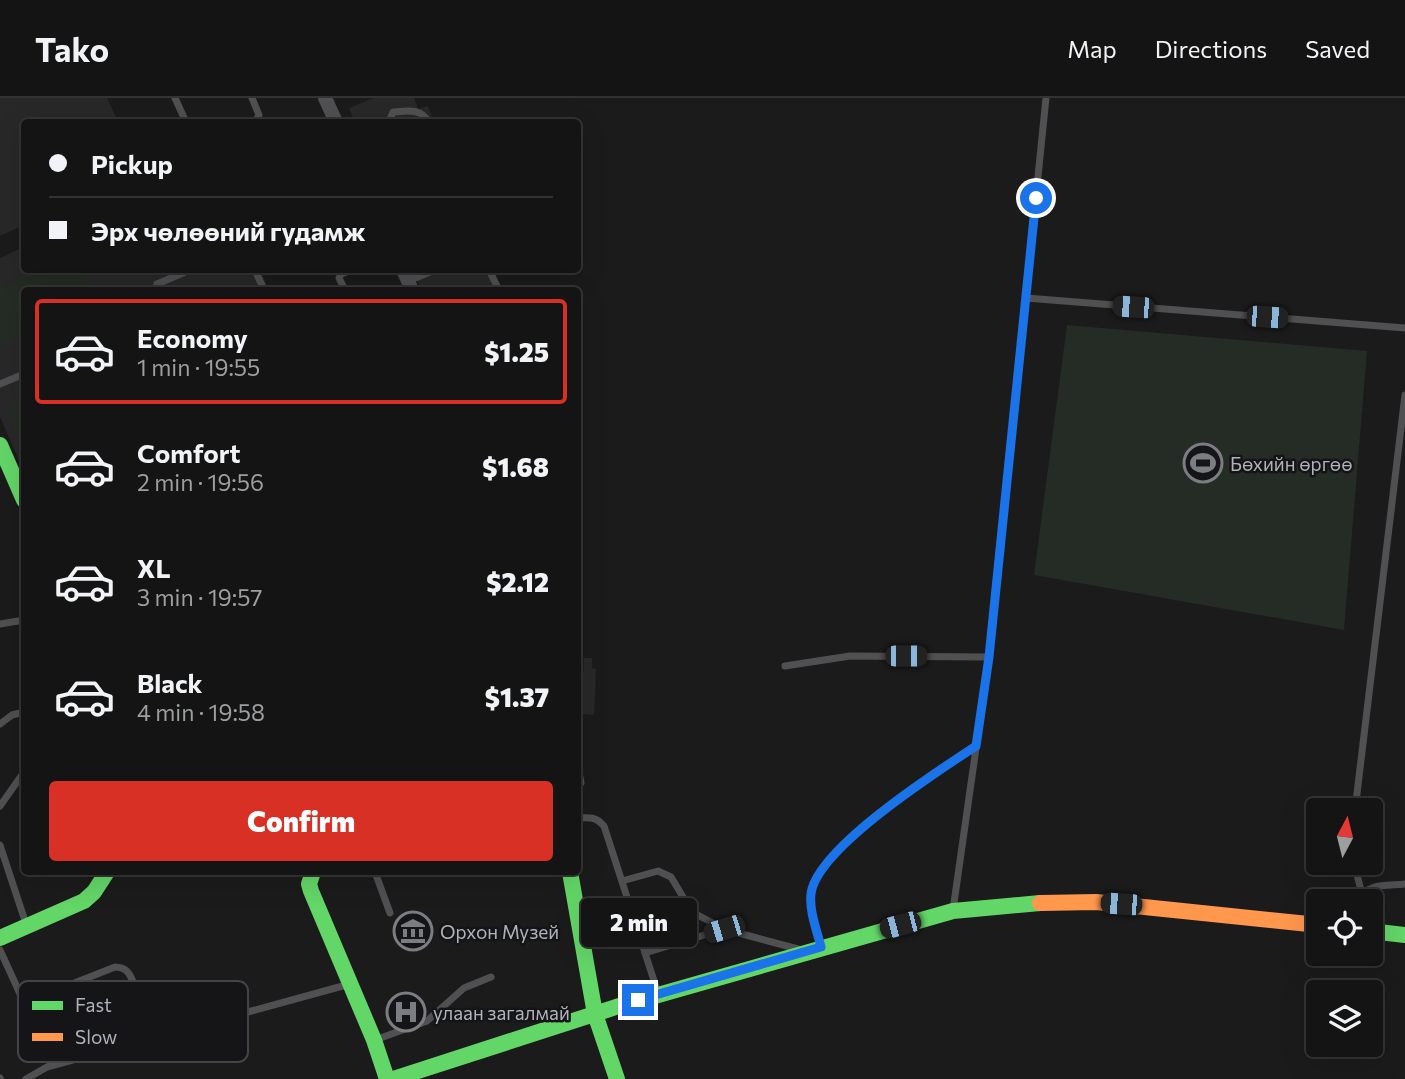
<!DOCTYPE html>
<html lang="en">
<head>
<meta charset="utf-8">
<style>
	body { margin:0; font-family:Commissioner,sans-serif; background:#1d1d1d; color:#f1f3f6; height:100vh; display:flex; flex-direction:column; font-size:26px; white-space:nowrap }
	* { box-sizing:border-box; margin:0 }
	p { font-size:23px; color:#9d9ea0 }
	.icon { flex:none; width:38px; height:38px; fill:none; stroke:currentColor; stroke-width:2; stroke-linecap:round; stroke-linejoin:round }
	.map { position:relative; flex:1; overflow:hidden }
	.side { position:absolute; left:21px; top:189px; width:560px; height:588px; display:flex; flex-direction:column; background:#141414; border-radius:7px; box-shadow:0 7px 28px #0002,0 0 0 2px #333334 }
	.side>* { flex:none }
	.hud { position:absolute; left:21px; top:21px; width:560px; height:154px; border-radius:7px; box-shadow:0 7px 28px #0002,0 0 0 2px #333334; display:grid; align-content:center; height:154px; padding:0 28px; background:#141414 }
	.needle { width:46px; rotate:7deg }
	.fabs { position:absolute; left:1306px; top:700px; display:grid; gap:14px }
	.fabs a { display:grid; place-items:center; width:77px; height:77px; border-radius:7px; background:#141414; box-shadow:0 7px 28px #0002,0 0 0 2px #333334; font-size:35px }
	.end { position:absolute; width:32px; height:32px; margin:-16px; border:9px solid #1a73e8; background:#fff; box-shadow:0 0 0 4px #fff }
	.from { border-radius:50% }
	.bubble { position:absolute; height:49px; border-radius:7px; background:#141414; box-shadow:0 7px 28px #0002,0 0 0 2px #333334; font-size:23px; font-weight:800; line-height:49px; text-align:center }
	.car { position:absolute; width:21px; height:42px; margin:-21px -10px; border-radius:9px; box-shadow:0 0 5px 2px #0007; background:linear-gradient(#222 24%,#8ab4d8 0 40%,#222 0 76%,#8ab4d8 0 86%,#222 0) }
	.hud b { display:flex; align-items:center; gap:24px; height:66px; font-size:26px }
	.hud b+b { border-top:2px solid #333334 }
	.hud i { width:18px; height:18px; background:#f1f3f6 }
	ul { padding:12px 0 0; list-style:none }
	li { display:flex; align-items:center; gap:21px; height:105px; margin:0 14px 10px; padding:0 14px; border:4px solid transparent; border-radius:7px }
	li div { flex:1 }
	li b { display:block; font-size:26px }
	li em { font-style:normal; font-weight:800 }
	li.selected { border-color:#d93025 }
	li>.icon { width:63px; height:63px; stroke-width:1.5 }
	.primary-button { display:flex; gap:14px; margin-top:auto; padding:14px 28px }
	.primary-button a { flex:1; height:80px; border-radius:7px; background:#d93025; color:#fff; font-size:28px; font-weight:800; line-height:80px; text-align:center }
	header { display:flex; align-items:center; gap:42px; box-sizing:border-box; height:98px; padding:0 35px; background:#141414; border-bottom:2px solid #333334 }
	header strong { font-size:33px }
	nav { display:flex; gap:38px; margin-inline-start:auto; font-size:24px }
	.map>svg:first-child { display:block }
	.built { fill:#282829 }
	.green { fill:#252b25 }
	.lines { fill:none; stroke-linecap:round; stroke-linejoin:round }
	.lane { stroke:#505053; stroke-width:7 }
	.street { stroke:#505053; stroke-width:14 }
	.fast { stroke:#63d668; stroke-width:16 }
	.slow { stroke:#ff974d; stroke-width:16 }
	.route { stroke:#1a73e8; stroke-width:9 }
	.labels { text-anchor:middle; dominant-baseline:central; stroke-width:5; stroke-linejoin:round; paint-order:stroke }
	.poi-label { font-size:19px; fill:#aeb2b9; stroke:#151517; text-anchor:start }
	.key { fill:#151517; stroke:#434448; stroke-width:2 }
	.key-label { font-size:19px; fill:#aeb2b9 }
</style>
</head>
<body>
<header>
<strong>Tako</strong>
<nav><a>Map</a><a>Directions</a><a>Saved</a></nav>
</header>
<div class="map">
<svg width="1405" height="981" viewBox="0 0 1405 981">
	<rect width="100%" height="100%" fill="#1b1b1b"/>
	<!-- built -->
	<g class="built">
		<polygon points="0,0 107,0 118,24 24,24 24,127 0,138"/>
		<polygon points="374,0 414,0 418,11 428,8 434,24 355,24 349,10"/>
		<polygon points="24,149 24,172 260,172 269,192 24,192 24,374 0,319 0,160"/>
		<polygon points="413,172 492,172 500,192 421,192"/>
		<polygon points="584,560 592,560 592,570 596,571 594,617 581,616"/>
	</g>
	<!-- green -->
	<g class="green">
		<polygon points="38,172 82,172 91,192 24,192 24,236 0,248 0,189"/>
		<polygon points="1067,227 1367,253 1344,532 1034,477"/>
		<polygon points="24,300 24,359 7,314 10,307"/>
	</g>
	<g class="lines">
		<!-- lane -->
		<g class="lane">
			<polyline points="175,0 186,24"/>
			<polyline points="252,0 259,17 255,24"/>
			<path d="M389,24L393,14C407,13 422,10 428,24"/>
			<polyline points="255,172 264,192"/>
			<polyline points="489,172 499,192"/>
			<polyline points="408,183 435,172"/>
			<polyline points="160,192 157,186 190,172"/>
			<polyline points="345,192 339,180 341,176 352,172"/>
			<polyline points="1026,200 1405,230"/>
			<polyline points="0,286 24,276"/>
			<polyline points="0,526 24,522"/>
			<polyline points="785,568 850,558 989,559"/>
			<polyline points="0,626 12,617 24,614"/>
			<polyline points="578,669 581,685 578,686"/>
			<polyline points="0,708 24,674"/>
			<polyline points="1355,712 1405,297"/>
			<path d="M578,720C590,719 596,719 604,728L658,895"/>
			<polyline points="0,747 26,826"/>
			<polyline points="1354,765 1362,796"/>
			<polyline points="375,774 390,815"/>
			<polyline points="622,783 658,773 671,779 692,814 724,831"/>
			<path d="M1359,803C1366,784 1388,788 1405,786"/>
			<polyline points="953,812 989,559 1046,0"/>
			<path d="M821,848C817,832 809,812 811,795C817,750 938,673 976,648"/>
			<path d="M0,852L21,898L34,901L115,869C129,869 131,879 136,891"/>
			<polyline points="645,855 724,831 798,851"/>
			<polyline points="375,942 427,923 464,890 491,879"/>
			<polyline points="0,980 0,981"/>
			<polyline points="26,981 47,969 350,886"/>
		</g>
		<!-- street -->
		<g class="street">
			<polyline points="325,0 336,24"/>
			<polyline points="403,172 412,192"/>
		</g>
		<!-- fast -->
		<g class="fast">
			<polyline points="0,347 24,402"/>
			<polyline points="313,774 309,786 311,793 374,942 387,981"/>
			<polyline points="570,774 595,916 617,981"/>
			<polyline points="1370,833 1405,837"/>
			<polyline points="0,840 84,803 94,794 107,774"/>
			<polyline points="393,981 616,909 953,813 1040,805"/>
		</g>
		<!-- slow -->
		<polyline class="slow" points="1040,805 1096,804 1318,827"/>
	</g>
	<g class="lines">
		<!-- route -->
		<path class="route" d="M638,902L821,849C817,833 809,813 811,796C816,751 938,673 976,648L989,559L1036,100"/>
	</g>
	<!-- icons -->
	<defs>
		<symbol id="stadium-ring" viewBox="-11 -11 22 22"><circle r="9.5" fill="#151517" stroke="#7b7d82" stroke-width="1.5"/><path d="M0-5a6.5 5 0 1 0 0 10a6.5 5 0 1 0 0-10ZM-3.5-1.8h7v3.6h-7Z" fill="#7b7d82"/></symbol>
		<symbol id="museum-ring" viewBox="-11 -11 22 22"><circle r="9.5" fill="#151517" stroke="#7b7d82" stroke-width="1.5"/><path d="M0-6L6-3V-2H-6V-3ZM-5-1h2V3h-2ZM-1-1h2V3h-2ZM3-1h2V3H3ZM-6 4H6V6H-6Z" fill="#7b7d82"/></symbol>
		<symbol id="hospital-ring" viewBox="-11 -11 22 22"><circle r="9.5" fill="#151517" stroke="#7b7d82" stroke-width="1.5"/><path d="M-5-5h3v3.5h4V-5h3V5h-3V1.5h-4V5h-3Z" fill="#7b7d82"/></symbol>
	</defs>
	<g fill-rule="evenodd">
		<use href="#stadium-ring" x="1181" y="343" width="44" height="44"/>
		<use href="#museum-ring" x="391" y="811" width="44" height="44"/>
		<use href="#hospital-ring" x="384" y="892" width="44" height="44"/>
	</g>
	<g class="labels">
		<!-- poi labels -->
		<g class="poi-label">
			<text x="1230" y="365">Бөхийн өргөө</text>
			<text x="440" y="833">Орхон Myзей</text>
			<text x="433" y="914">улаан загалмай</text>
		</g>
	</g>
	<!-- legend -->
	<rect x="18" y="883" width="230" height="81" rx="10" class="key"/>
	<rect x="32" y="903" width="31" height="9" fill="#63d668"/>
	<rect x="32" y="935" width="31" height="8" fill="#ff974d"/>
	<g class="key-label">
		<text x="75" y="914">Fast</text>
		<text x="75" y="946">Slow</text>
	</g>
</svg>
<div class="fabs">
<a><svg class="needle" viewBox="-14 -14 28 28"><path d="M0-13l5 13h-10z" fill="#e53935"/><path d="M0 13l5-13h-10z" fill="#9d9ea0"/></svg></a>
<a><svg class="icon" aria-label="locate" viewBox="0 0 24 24"><circle cx="12" cy="12" r="6"/><path d="M12 2v4M12 18v4M2 12h4M18 12h4"/></svg></a>
<a><svg class="icon" aria-label="layers" viewBox="0 0 24 24"><path d="M12 4l9 5-9 5-9-5zM3 14l9 5 9-5"/></svg></a>
</div>
<i class="end from" style="left:1036px;top:100px"></i>
<i class="end" style="left:638px;top:902px"></i>
<div class="bubble" style="left:581px;top:800px;width:116px">2 min</div>
<i class="car" style="left:1133px;top:209px;rotate:274deg"></i>
<i class="car" style="left:1267px;top:219px;rotate:94deg"></i>
<i class="car" style="left:906px;top:558px;rotate:90deg"></i>
<i class="car" style="left:1121px;top:806px;rotate:274deg"></i>
<i class="car" style="left:900px;top:827px;rotate:255deg"></i>
<i class="car" style="left:724px;top:831px;rotate:253deg"></i>
<div class="hud">
<b><i class="from"></i>Pickup</b>
<b><i></i>Эрх чөлөөний гудамж</b>
</div>
<section class="side">
<ul>
<li class="selected"><svg class="icon" aria-label="car" viewBox="0 0 24 24"><path d="M5 17H2v-5l4-1 3-4h7l3 4 3 1v5h-3M9 17h6M6 11h13"/><circle cx="7" cy="17" r="2"/><circle cx="17" cy="17" r="2"/></svg><div><b>Economy</b><p>1 min · 19:55</p></div><em>$1.25</em></li>
<li><svg class="icon" aria-label="car" viewBox="0 0 24 24"><path d="M5 17H2v-5l4-1 3-4h7l3 4 3 1v5h-3M9 17h6M6 11h13"/><circle cx="7" cy="17" r="2"/><circle cx="17" cy="17" r="2"/></svg><div><b>Comfort</b><p>2 min · 19:56</p></div><em>$1.68</em></li>
<li><svg class="icon" aria-label="car" viewBox="0 0 24 24"><path d="M5 17H2v-5l4-1 3-4h7l3 4 3 1v5h-3M9 17h6M6 11h13"/><circle cx="7" cy="17" r="2"/><circle cx="17" cy="17" r="2"/></svg><div><b>XL</b><p>3 min · 19:57</p></div><em>$2.12</em></li>
<li><svg class="icon" aria-label="car" viewBox="0 0 24 24"><path d="M5 17H2v-5l4-1 3-4h7l3 4 3 1v5h-3M9 17h6M6 11h13"/><circle cx="7" cy="17" r="2"/><circle cx="17" cy="17" r="2"/></svg><div><b>Black</b><p>4 min · 19:58</p></div><em>$1.37</em></li>
</ul>
<div class="primary-button"><a>Confirm</a></div>
</section>
</div>
</body>
</html>
